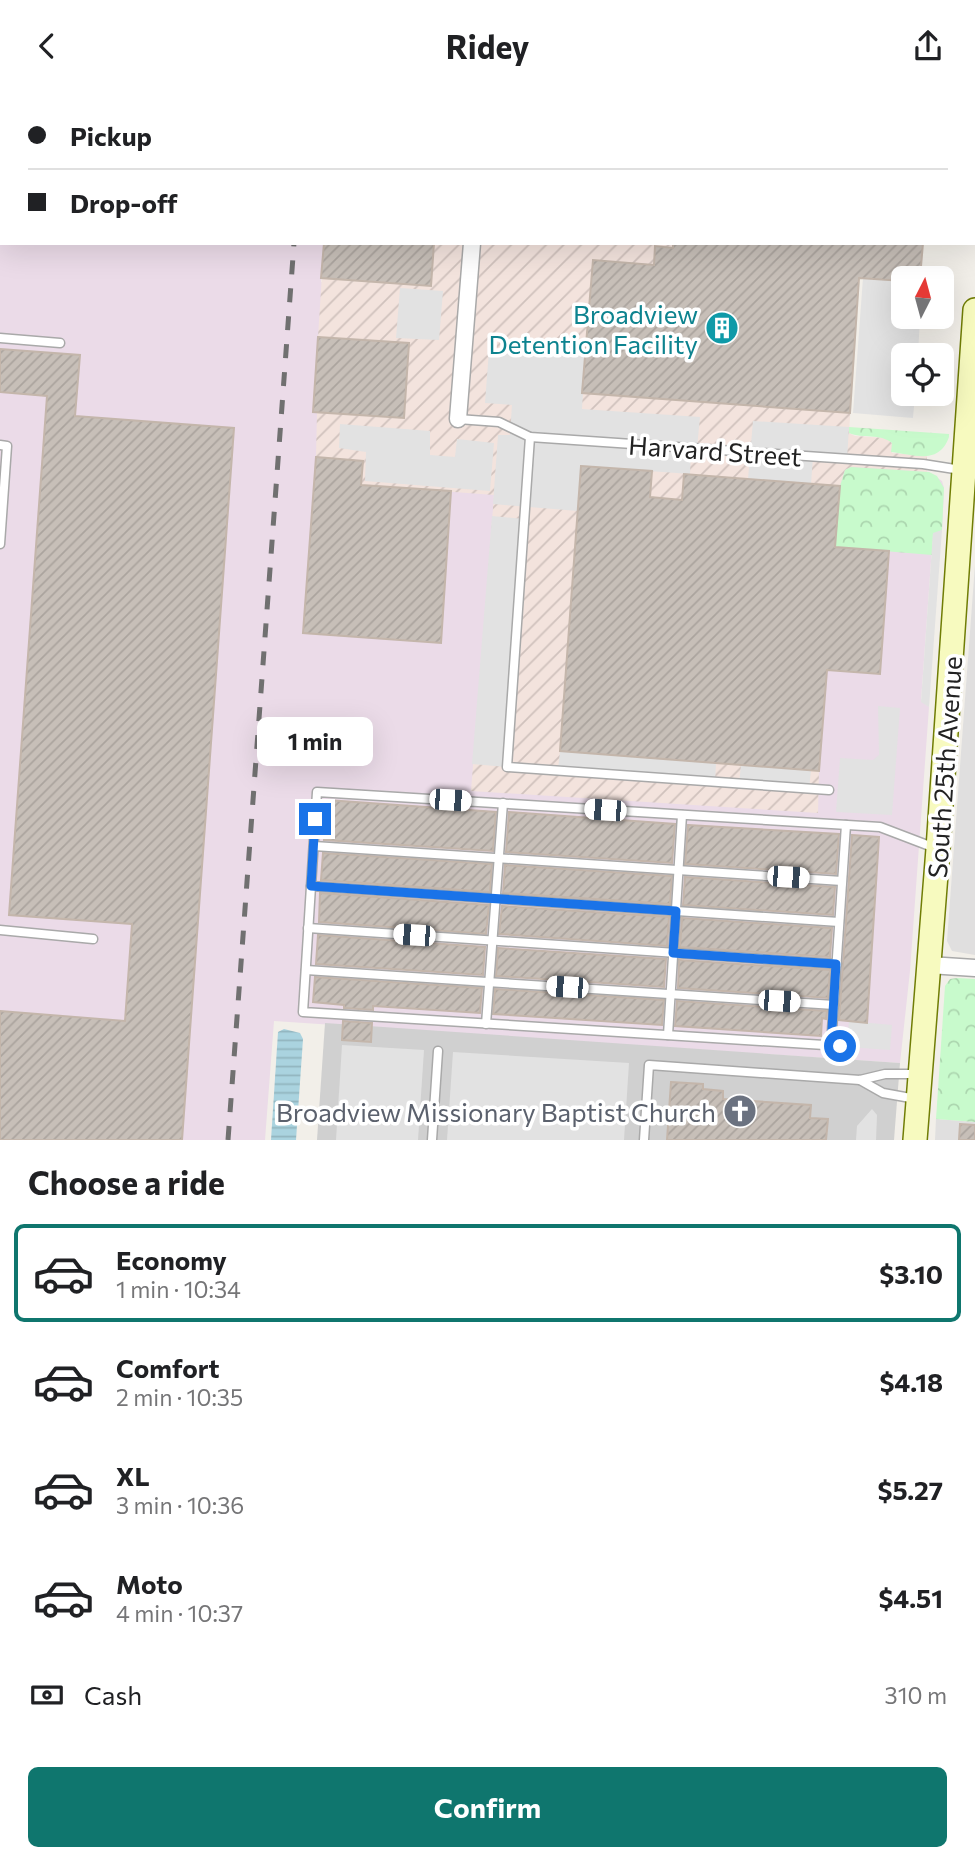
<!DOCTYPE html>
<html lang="en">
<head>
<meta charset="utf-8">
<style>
	body { margin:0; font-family:Commissioner,sans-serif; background:#f2f2f2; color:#202124; height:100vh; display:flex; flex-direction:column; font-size:26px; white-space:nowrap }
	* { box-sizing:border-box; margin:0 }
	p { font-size:23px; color:#757577 }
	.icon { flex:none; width:38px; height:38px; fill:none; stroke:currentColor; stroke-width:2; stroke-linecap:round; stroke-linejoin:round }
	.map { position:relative; height:1049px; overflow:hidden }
	.drawer { display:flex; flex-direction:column; background:#fff; flex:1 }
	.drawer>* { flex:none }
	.top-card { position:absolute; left:0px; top:0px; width:976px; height:154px; box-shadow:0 7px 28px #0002; display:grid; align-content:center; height:154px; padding:0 28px; background:#fff }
	.needle { width:46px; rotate:6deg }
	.controls { position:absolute; left:891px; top:175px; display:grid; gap:14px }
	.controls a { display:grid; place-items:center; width:63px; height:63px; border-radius:10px; background:#fff; box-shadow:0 7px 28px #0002; font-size:35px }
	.end { position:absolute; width:32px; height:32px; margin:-16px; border:9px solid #1a73e8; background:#fff; box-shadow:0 0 0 4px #fff }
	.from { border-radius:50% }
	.bubble { position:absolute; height:49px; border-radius:10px; background:#fff; box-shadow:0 7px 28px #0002; font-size:23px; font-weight:700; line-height:49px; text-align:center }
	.car { position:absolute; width:21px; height:42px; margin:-21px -10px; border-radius:9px; box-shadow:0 0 5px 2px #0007; background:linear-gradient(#fff 24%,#345 0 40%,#fff 0 76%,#345 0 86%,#fff 0) }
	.top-card b { display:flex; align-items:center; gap:24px; height:66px; font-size:26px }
	.top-card b+b { border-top:2px solid #e0e0e0 }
	.top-card i { width:18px; height:18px; background:#202124 }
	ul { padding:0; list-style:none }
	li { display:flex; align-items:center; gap:21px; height:98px; margin:0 14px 10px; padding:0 14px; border:4px solid transparent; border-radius:10px }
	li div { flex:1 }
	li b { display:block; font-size:26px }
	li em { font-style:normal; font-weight:700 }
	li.selected { border-color:#0f766e }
	li>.icon { width:63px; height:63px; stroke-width:1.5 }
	h2 { padding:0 28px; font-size:32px; line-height:84px }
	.pay { display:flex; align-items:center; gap:18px; height:77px; padding:0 28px; font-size:26px }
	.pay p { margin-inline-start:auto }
	.action { display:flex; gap:14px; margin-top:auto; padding:14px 28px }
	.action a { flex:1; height:80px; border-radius:10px; background:#0f766e; color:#fff; font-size:28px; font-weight:700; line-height:80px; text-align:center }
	header { display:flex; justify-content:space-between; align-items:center; height:91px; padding:0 28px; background:#fff; font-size:32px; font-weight:700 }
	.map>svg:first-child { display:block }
	.residential { fill:#e0dfdf }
	.industrial { fill:#ebdbe8 }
	.religious { fill:#d0d0d0 }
	.military { fill:url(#military-furrows) }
	.park { fill:url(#park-crowns) }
	.parking { fill:#e2e2e2 }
	.water { fill:url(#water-rules) }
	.building { fill:url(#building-hatch); stroke:#c4b6ab; stroke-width:2 }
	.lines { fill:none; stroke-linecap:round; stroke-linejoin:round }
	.service-casing { stroke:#a9a9a9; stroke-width:11 }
	.minor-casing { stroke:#a9a9a9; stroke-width:19 }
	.secondary-casing { stroke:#707d05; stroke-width:26 }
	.service { stroke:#fff; stroke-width:8 }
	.minor { stroke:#fff; stroke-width:16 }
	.secondary { stroke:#f7fabf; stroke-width:23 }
	.rail { stroke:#707070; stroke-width:5; stroke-dasharray:14 14; stroke-linecap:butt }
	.route { stroke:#1a73e8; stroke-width:9 }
	.labels { text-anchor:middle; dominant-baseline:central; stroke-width:7; stroke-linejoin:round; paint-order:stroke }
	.culture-label { font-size:26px; fill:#0d838f; stroke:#fff; text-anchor:end }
	.street-label { font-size:26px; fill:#222; stroke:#fff }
	.worship-label { font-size:26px; fill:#5b616d; stroke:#fff; text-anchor:end }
</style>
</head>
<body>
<header><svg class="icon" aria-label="back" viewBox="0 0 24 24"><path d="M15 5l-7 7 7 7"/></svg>Ridey<svg class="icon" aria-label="share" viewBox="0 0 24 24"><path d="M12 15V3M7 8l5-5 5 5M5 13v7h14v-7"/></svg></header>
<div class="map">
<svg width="975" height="1049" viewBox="0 0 975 1049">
	<defs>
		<pattern id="military-furrows" width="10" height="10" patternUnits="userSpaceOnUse" patternTransform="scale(1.75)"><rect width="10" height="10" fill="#f3e3dd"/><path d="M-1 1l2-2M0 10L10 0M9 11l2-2" fill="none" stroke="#d0c2bd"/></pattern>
		<pattern id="park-crowns" width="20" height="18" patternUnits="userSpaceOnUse" patternTransform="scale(1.75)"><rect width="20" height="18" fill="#c8facc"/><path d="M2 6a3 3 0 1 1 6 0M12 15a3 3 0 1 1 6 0" fill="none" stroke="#acd6af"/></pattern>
		<pattern id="water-rules" width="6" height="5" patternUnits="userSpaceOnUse" patternTransform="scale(1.75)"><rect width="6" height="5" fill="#aad3df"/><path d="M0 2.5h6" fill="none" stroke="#92b5bf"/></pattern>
		<pattern id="building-hatch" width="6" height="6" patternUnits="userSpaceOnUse" patternTransform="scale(1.75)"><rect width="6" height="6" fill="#c7bfb8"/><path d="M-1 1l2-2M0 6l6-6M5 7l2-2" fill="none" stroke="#aba49e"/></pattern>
	</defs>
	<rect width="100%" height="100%" fill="#f2efe9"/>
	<!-- residential -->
	<g class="residential">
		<polygon points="975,474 975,864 952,860 947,850"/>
		<polygon points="936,1028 975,1031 975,1049 935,1049"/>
	</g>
	<!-- industrial -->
	<polygon class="industrial" points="0,0 469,0 2,2 2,152 324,152 321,191 454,201 445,335 929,381 942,390 944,397 942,439 933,443 921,610 929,616 910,880 900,972 274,930 265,1049 0,1049"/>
	<!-- religious -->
	<polygon class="religious" points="325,932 900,972 894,1049 317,1049"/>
	<!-- military -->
	<g class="military">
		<polygon points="445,0 926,0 445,2"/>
		<polygon points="324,152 923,152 920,187 903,187 903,190 859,187 849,342 855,345 886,347 892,352 892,362 927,365 927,381 851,376 845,379 840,395 684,383 682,409 650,406 581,376 560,660 819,680 818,722 471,700 494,404 361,394 363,373 361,369 316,366 317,321 404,327 409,252 318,246"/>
	</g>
	<!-- park -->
	<g class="park">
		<path d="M849,336L949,343V346C939,374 915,364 891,361L892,352C880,342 863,348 849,342Z"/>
		<polygon points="851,376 929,381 937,385 944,397 942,439 933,443 932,464 835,456 840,395 845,379"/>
		<polygon points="957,887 975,888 975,1031 936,1028 945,895 950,888"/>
	</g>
	<!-- parking -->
	<g class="parking">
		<polygon points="863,187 903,190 903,226 920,226 918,264 903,264 903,303 915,303 913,327 853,322"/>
		<polygon points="400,197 443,200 439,249 396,247"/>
		<polygon points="489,259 585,265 582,318 700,326 697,357 691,358 690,383 581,375 578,420 493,413 498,344 510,344 512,314 485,312"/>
		<polygon points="753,330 849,336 847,368 813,366 811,393 748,388"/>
		<polygon points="340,333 430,340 430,364 455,366 457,348 494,352 490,400 365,390 366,361 339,357"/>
		<polygon points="492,425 525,428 507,676 472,673"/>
		<polygon points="942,439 929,616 921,611 933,442"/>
		<polygon points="878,615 900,617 892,724 836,721 840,667 873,669 879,664"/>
		<polygon points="560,660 716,672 715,691 558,679"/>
		<polygon points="741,674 811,679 809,698 739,693"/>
		<polygon points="849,930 892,934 890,959 847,956"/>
		<polygon points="342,954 424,959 418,1049 336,1049"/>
		<polygon points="453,961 629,972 624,1049 447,1049"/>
		<polygon points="872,1018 877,1024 876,1049 856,1049 857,1035"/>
	</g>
	<!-- water -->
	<polygon class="water" points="284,938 300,942 303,948 296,1049 271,1049 278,941"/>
	<!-- building -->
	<g class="building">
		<polygon points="324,152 434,152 431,195 321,187"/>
		<polygon points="673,152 923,152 920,187 903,187 903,190 859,187 850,322 582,302 593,169 654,174 655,155 673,157"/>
		<polygon points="318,246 409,252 404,327 313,321"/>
		<polygon points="0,258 80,264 75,325 234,337 182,1049 0,1049 0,920 125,930 132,833 9,824 47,305 0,301"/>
		<polygon points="316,366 363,370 361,394 451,400 441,552 303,542"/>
		<polygon points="581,375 652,380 650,406 682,409 684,383 840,395 835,456 889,460 880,583 827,579 819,680 560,660"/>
		<polygon points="327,709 496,721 493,760 324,749"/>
		<polygon points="509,721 675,733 672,772 506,761"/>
		<polygon points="688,734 839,743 836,783 685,773"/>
		<polygon points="852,744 879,746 867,932 839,929"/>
		<polygon points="323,762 492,773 490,801 321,789"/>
		<polygon points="505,774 672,785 670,813 503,802"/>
		<polygon points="685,786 835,796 833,824 683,814"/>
		<polygon points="320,802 489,814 486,843 319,831"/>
		<polygon points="502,815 669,826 667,855 499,843"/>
		<polygon points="682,827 832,837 830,866 680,856"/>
		<polygon points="318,844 485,856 483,884 316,873"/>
		<polygon points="498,857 666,868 664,896 496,885"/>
		<polygon points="679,869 830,879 828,907 678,897"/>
		<polygon points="315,886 482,897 480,922 373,915 373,919 344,917 344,914 313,911"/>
		<polygon points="495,898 664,909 662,934 493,923"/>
		<polygon points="677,910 827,920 826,928 822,927 821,945 675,935"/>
		<polygon points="343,930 372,932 371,951 342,949"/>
		<polygon points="671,991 703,993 703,998 723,1000 723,1008 811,1014 810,1027 828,1028 826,1049 667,1049"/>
		<polygon points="960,1033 975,1034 975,1049 959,1049"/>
	</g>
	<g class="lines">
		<defs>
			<g id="service">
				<polyline points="0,108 2,109"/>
				<polyline points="0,247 60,252"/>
				<polyline points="458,328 499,331 530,346 923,373 961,379"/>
				<polyline points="530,346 507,676 829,699"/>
				<polyline points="0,354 7,355 0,453"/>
				<polyline points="314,755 842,790"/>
				<polyline points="311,795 839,831"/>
				<polyline points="308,837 837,873"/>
				<polyline points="0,839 93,848"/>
				<polyline points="306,879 834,914"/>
				<polyline points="486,933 503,712"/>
				<polyline points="668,944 682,724"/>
				<polyline points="831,954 846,734"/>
				<polyline points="840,955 303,921 317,701 880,736 935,757"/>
				<polyline points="860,989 883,1002 916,1008"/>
				<polyline points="432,1049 438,960"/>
				<polyline points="644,1049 649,974 860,989 885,983 918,983"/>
			</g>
			<g id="minor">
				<polyline points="483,2 483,0"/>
				<polyline points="458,328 472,152"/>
				<polyline points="929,874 975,877"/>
			</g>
			<polyline id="secondary" points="915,1049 938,758 975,219"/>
		</defs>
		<!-- service casing -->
		<use href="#service" class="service-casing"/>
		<!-- minor casing -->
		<use href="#minor" class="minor-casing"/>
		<!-- secondary casing -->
		<use href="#secondary" class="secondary-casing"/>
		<!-- service -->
		<use href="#service" class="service"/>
		<!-- minor -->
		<use href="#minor" class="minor"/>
		<!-- secondary -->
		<use href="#secondary" class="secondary"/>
		<!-- rail -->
		<g class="rail">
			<polyline points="295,2 295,0"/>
			<polyline points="305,2 305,0"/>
			<polyline points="228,1049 294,152"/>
		</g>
	</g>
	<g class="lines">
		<!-- route -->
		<polyline class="route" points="315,728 311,795 676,820 673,862 836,873 831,954 840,955"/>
	</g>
	<!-- icons -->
	<defs>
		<symbol id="building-disc" viewBox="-11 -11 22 22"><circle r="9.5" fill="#0f9aa8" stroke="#fff"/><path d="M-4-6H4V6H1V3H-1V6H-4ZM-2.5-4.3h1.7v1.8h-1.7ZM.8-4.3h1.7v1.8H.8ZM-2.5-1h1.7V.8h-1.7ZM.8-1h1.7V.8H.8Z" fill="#fff"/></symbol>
		<symbol id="church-disc" viewBox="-11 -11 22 22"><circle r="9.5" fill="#6b7280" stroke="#fff"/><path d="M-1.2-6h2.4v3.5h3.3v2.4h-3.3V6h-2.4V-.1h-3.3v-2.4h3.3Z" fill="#fff"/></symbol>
	</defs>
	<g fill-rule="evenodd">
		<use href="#building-disc" x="703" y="218" width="38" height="38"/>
		<use href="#church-disc" x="721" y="1001" width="38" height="38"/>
	</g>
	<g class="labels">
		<!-- culture labels -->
		<g class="culture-label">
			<text x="698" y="222">Broadview<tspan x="698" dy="30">Detention Facility</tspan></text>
		</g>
		<!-- street labels -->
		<g class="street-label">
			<text transform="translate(715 359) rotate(4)">Harvard Street</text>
			<text transform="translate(944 676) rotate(-86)">South 25th Avenue</text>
		</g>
		<!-- worship labels -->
		<g class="worship-label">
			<text x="716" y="1020">Broadview Missionary Baptist Church</text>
		</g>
	</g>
</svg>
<div class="controls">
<a><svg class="needle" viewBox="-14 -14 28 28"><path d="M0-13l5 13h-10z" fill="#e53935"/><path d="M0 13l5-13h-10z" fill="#757577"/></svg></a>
<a><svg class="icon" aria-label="locate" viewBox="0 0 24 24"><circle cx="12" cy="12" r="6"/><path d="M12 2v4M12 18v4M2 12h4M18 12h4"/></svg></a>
</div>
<i class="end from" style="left:840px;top:955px"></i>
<i class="end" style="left:315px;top:728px"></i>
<div class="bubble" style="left:257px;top:626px;width:116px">1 min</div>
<i class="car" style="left:450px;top:709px;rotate:94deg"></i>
<i class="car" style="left:605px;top:719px;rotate:274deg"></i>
<i class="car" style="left:788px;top:786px;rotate:94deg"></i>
<i class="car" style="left:414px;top:844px;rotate:274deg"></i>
<i class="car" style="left:567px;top:896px;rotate:274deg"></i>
<i class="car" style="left:779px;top:910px;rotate:94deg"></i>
<div class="top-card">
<b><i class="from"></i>Pickup</b>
<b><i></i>Drop-off</b>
</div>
</div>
<section class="drawer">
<h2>Choose a ride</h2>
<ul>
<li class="selected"><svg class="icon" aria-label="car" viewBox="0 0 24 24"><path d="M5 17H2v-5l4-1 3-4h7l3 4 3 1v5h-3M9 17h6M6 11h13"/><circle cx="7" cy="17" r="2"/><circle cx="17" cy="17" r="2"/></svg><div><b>Economy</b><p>1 min · 10:34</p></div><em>$3.10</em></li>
<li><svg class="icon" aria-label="car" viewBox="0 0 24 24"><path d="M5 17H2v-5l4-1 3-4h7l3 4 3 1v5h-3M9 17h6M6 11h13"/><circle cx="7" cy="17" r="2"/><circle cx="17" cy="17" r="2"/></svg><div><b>Comfort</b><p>2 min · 10:35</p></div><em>$4.18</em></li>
<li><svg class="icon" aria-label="car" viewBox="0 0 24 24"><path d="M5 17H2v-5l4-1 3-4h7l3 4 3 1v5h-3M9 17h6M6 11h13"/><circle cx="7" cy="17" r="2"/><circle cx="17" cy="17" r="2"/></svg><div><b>XL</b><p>3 min · 10:36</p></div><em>$5.27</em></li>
<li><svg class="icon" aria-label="car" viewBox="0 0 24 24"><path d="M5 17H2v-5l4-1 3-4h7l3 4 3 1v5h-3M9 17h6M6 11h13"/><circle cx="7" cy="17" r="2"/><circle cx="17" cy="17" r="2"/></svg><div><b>Moto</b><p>4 min · 10:37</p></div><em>$4.51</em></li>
</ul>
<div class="pay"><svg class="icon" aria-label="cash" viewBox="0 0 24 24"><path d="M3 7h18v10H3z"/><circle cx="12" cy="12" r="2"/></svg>Cash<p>310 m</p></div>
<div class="action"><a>Confirm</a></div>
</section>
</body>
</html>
